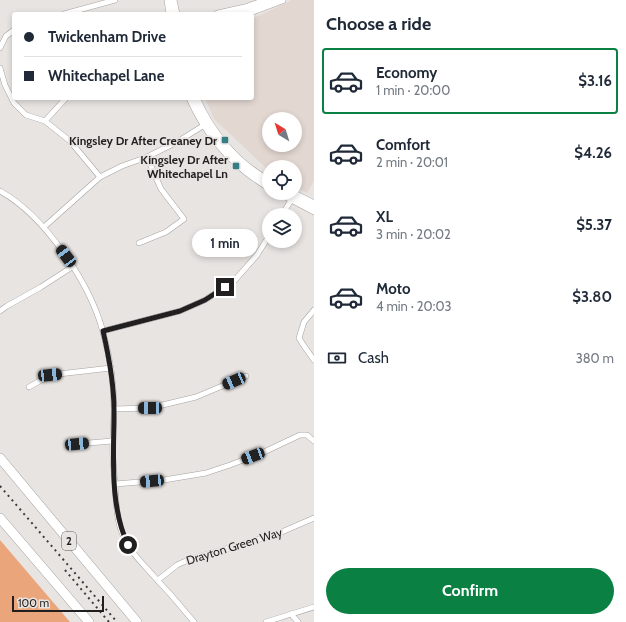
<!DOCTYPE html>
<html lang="en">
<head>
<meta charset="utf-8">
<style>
	body { margin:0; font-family:Cabin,sans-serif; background:#f6f6f7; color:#1f2937; height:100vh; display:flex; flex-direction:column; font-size:15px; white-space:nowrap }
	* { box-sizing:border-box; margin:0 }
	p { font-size:13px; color:#747a83 }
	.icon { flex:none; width:22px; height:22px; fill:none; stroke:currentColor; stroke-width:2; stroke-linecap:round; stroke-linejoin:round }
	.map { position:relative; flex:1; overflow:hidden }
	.side { display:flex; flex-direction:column; background:#fff; width:312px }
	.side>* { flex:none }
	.hud { position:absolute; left:12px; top:12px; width:242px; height:88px; border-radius:4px; box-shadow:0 2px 6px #0003; display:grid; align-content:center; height:88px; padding:0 12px; background:#fff }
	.needle { width:26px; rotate:322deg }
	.buttons { position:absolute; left:262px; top:112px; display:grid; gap:8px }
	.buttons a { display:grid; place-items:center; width:40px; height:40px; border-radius:50%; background:#fff; box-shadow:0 2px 6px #0003; font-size:20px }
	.scale { position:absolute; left:12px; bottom:10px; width:92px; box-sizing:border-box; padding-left:4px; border:2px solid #211f1f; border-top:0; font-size:11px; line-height:14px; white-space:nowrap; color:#211f1f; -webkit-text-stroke:3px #e8e4e2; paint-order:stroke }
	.end { position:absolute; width:18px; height:18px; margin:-9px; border:5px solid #211f1f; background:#fff; box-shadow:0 0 0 2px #fff }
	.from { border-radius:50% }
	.bubble { position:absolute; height:28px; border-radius:14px; background:#fff; box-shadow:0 2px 6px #0003; font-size:13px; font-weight:700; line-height:28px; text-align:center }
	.car { position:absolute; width:12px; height:24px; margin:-12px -6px; border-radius:5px; box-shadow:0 0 3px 1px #0007; background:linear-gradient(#222 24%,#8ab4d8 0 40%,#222 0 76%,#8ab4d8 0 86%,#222 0) }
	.hud b { display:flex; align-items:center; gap:14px; height:38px; font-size:15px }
	.hud b+b { border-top:1px solid #e0e1e3 }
	.hud i { width:10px; height:10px; background:#1f2937 }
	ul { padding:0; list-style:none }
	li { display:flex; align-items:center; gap:12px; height:66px; margin:0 8px 6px; padding:0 4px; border:2px solid transparent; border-radius:4px }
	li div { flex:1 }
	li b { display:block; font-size:15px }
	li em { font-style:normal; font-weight:700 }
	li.selected { border-color:#0b8043 }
	li>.icon { width:36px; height:36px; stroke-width:1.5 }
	h2 { padding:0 12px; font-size:18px; line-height:48px }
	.pay { display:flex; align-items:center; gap:10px; height:44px; padding:0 12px; font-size:15px }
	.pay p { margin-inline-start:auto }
	.button { display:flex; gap:8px; margin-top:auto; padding:8px 12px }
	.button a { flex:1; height:46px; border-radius:24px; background:#0b8043; color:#fff; font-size:16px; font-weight:700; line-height:46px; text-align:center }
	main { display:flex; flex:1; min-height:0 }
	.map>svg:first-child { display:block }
	.built { fill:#e3d7d1; fill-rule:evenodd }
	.forest { fill:#eba57a }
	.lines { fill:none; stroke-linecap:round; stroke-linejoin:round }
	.street-casing { stroke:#a7a3a1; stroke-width:6 }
	.secondary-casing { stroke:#a7a3a1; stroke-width:8 }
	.highway-casing { stroke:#a7a3a1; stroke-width:10 }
	.street { stroke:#fff; stroke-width:5 }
	.secondary { stroke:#fff; stroke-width:7 }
	.highway { stroke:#fff; stroke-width:9 }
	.rail { stroke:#3d3a3a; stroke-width:2; stroke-dasharray:2 4; stroke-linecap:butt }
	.route { stroke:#211f1f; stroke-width:5 }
	.poi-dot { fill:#367e84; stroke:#e8e4e2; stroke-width:1.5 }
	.labels { text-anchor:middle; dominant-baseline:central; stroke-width:3.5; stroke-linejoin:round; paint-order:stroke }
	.shield { fill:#e8e4e2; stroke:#5d5a5a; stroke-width:1 }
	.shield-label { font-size:11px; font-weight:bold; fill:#211f1f }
	.poi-label { font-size:12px; font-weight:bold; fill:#211f1f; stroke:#e8e4e2; text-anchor:end }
	.street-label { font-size:12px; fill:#211f1f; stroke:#e8e4e2 }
</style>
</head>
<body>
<main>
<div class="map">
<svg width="314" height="622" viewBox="0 0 314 622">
	<rect width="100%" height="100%" fill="#e8e4e2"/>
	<!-- built -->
	<path class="built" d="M292,0H314V181L307,193L295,186V167H269V170L266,168L214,119L205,98H252V19ZM269,119H295V145H269Z"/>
	<!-- forest -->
	<polygon class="forest" points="0,540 70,622 0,622"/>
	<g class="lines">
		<defs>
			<g id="street">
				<polyline points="64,14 115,0"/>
				<polyline points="0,48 6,36 14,30"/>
				<polyline points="0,68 5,85 14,103 26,115 45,121 70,141 100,177"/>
				<polyline points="45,121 66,98"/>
				<path d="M0,191C45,216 90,283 103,332C110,357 114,384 114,410C114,420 113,430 113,440C112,455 114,470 115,485C116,501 116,515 121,530C130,554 143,563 158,581C171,594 182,608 194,622"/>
				<polyline points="282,215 293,197"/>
				<polyline points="44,227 100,177 122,166 147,157 177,142 206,124"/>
				<polyline points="139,243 166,232 184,219 161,189 147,157"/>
				<polyline points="314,310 304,322 299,338 304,346 314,360"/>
				<polyline points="0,311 7,306 41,287 72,267"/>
				<polyline points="103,331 180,311 205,300 235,280 257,255 269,236"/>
				<polyline points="29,387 50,375 111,368"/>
				<polyline points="114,409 150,408 196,397 246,376"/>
				<polyline points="77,444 112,441"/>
				<polyline points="115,484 164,480 206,473 230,465 264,452 300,435 307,435 314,441"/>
				<polyline points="158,580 177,565 188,560 277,534 314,518"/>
				<polyline points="291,614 298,622"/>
				<polyline points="266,622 314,607"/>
			</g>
			<g id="secondary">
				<polyline points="168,0 170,14"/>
				<polyline points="173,0 176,14"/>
				<polyline points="218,14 245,8 268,0"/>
				<polyline points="245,14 282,0"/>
				<path d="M190,98C207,136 233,166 269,187"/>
				<path d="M196,98C211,132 236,163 269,181"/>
				<polyline points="280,193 314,211"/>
				<polyline points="292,193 314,204"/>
			</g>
			<g id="highway">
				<polyline points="0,458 137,622"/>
				<polyline points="0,518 89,622"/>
			</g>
		</defs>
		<!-- street casing -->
		<use href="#street" class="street-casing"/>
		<!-- secondary casing -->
		<use href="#secondary" class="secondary-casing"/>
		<!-- highway casing -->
		<use href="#highway" class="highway-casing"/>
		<!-- street -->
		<use href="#street" class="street"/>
		<!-- secondary -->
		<use href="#secondary" class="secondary"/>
		<!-- highway -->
		<use href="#highway" class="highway"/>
		<!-- rail -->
		<g class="rail">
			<polyline points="0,486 117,622"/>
			<polyline points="65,570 109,622"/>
		</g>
	</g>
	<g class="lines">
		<!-- route -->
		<path class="route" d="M128,545C109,505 114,453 114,410C114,383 109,357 103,331L180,311L205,300L225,287"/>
	</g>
	<!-- markers -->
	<g class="poi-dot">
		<rect x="221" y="136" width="8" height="8" rx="2"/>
		<rect x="232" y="162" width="8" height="8" rx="2"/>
	</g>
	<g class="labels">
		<!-- shield labels -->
		<rect class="shield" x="62" y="532" width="14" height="18" rx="3"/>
		<g class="shield-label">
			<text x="69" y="541">2</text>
		</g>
		<!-- poi labels -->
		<g class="poi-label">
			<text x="217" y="140">Kingsley Dr After Creaney Dr</text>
			<text x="228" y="159">Kingsley Dr After<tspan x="228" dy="14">Whitechapel Ln</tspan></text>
		</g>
		<!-- street labels -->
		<g class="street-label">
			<text transform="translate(234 546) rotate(-17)">Drayton Green Way</text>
		</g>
	</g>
</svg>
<div class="buttons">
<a><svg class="needle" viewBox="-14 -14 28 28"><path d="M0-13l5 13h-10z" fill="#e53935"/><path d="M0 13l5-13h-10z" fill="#747a83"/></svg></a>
<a><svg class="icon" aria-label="locate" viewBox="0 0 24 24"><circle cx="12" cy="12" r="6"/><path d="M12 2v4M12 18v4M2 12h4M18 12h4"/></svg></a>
<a><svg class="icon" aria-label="layers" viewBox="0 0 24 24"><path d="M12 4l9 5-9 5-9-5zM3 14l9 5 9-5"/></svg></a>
</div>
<div class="scale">100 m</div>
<i class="end from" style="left:128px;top:545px"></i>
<i class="end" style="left:225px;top:287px"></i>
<div class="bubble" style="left:192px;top:229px;width:66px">1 min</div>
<i class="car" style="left:66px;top:256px;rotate:323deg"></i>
<i class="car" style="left:50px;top:375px;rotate:84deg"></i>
<i class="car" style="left:234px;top:381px;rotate:247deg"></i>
<i class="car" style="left:150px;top:408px;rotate:269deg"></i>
<i class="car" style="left:77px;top:444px;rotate:85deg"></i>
<i class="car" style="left:253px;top:456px;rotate:249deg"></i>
<i class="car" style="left:152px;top:481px;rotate:265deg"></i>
<div class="hud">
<b><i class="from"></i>Twickenham Drive</b>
<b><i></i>Whitechapel Lane</b>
</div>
</div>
<section class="side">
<h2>Choose a ride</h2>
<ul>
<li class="selected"><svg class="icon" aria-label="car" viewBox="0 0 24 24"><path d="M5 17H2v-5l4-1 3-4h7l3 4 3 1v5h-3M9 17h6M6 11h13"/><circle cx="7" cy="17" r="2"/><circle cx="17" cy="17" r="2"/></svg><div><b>Economy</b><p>1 min · 20:00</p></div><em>$3.16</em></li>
<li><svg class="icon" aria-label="car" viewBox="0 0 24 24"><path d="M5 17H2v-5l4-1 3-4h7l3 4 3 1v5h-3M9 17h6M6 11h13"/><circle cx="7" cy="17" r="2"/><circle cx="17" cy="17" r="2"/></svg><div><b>Comfort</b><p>2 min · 20:01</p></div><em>$4.26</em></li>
<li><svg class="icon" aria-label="car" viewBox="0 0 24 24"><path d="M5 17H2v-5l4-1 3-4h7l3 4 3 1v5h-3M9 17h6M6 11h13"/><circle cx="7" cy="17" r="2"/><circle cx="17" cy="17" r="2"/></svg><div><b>XL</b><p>3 min · 20:02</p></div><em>$5.37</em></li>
<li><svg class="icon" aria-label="car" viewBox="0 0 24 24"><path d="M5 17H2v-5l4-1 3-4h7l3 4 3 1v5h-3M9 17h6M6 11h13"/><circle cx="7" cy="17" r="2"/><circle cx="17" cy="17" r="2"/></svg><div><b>Moto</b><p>4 min · 20:03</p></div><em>$3.80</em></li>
</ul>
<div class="pay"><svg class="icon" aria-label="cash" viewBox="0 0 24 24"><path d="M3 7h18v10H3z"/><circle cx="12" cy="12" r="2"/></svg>Cash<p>380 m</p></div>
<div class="button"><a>Confirm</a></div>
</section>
</main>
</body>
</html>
